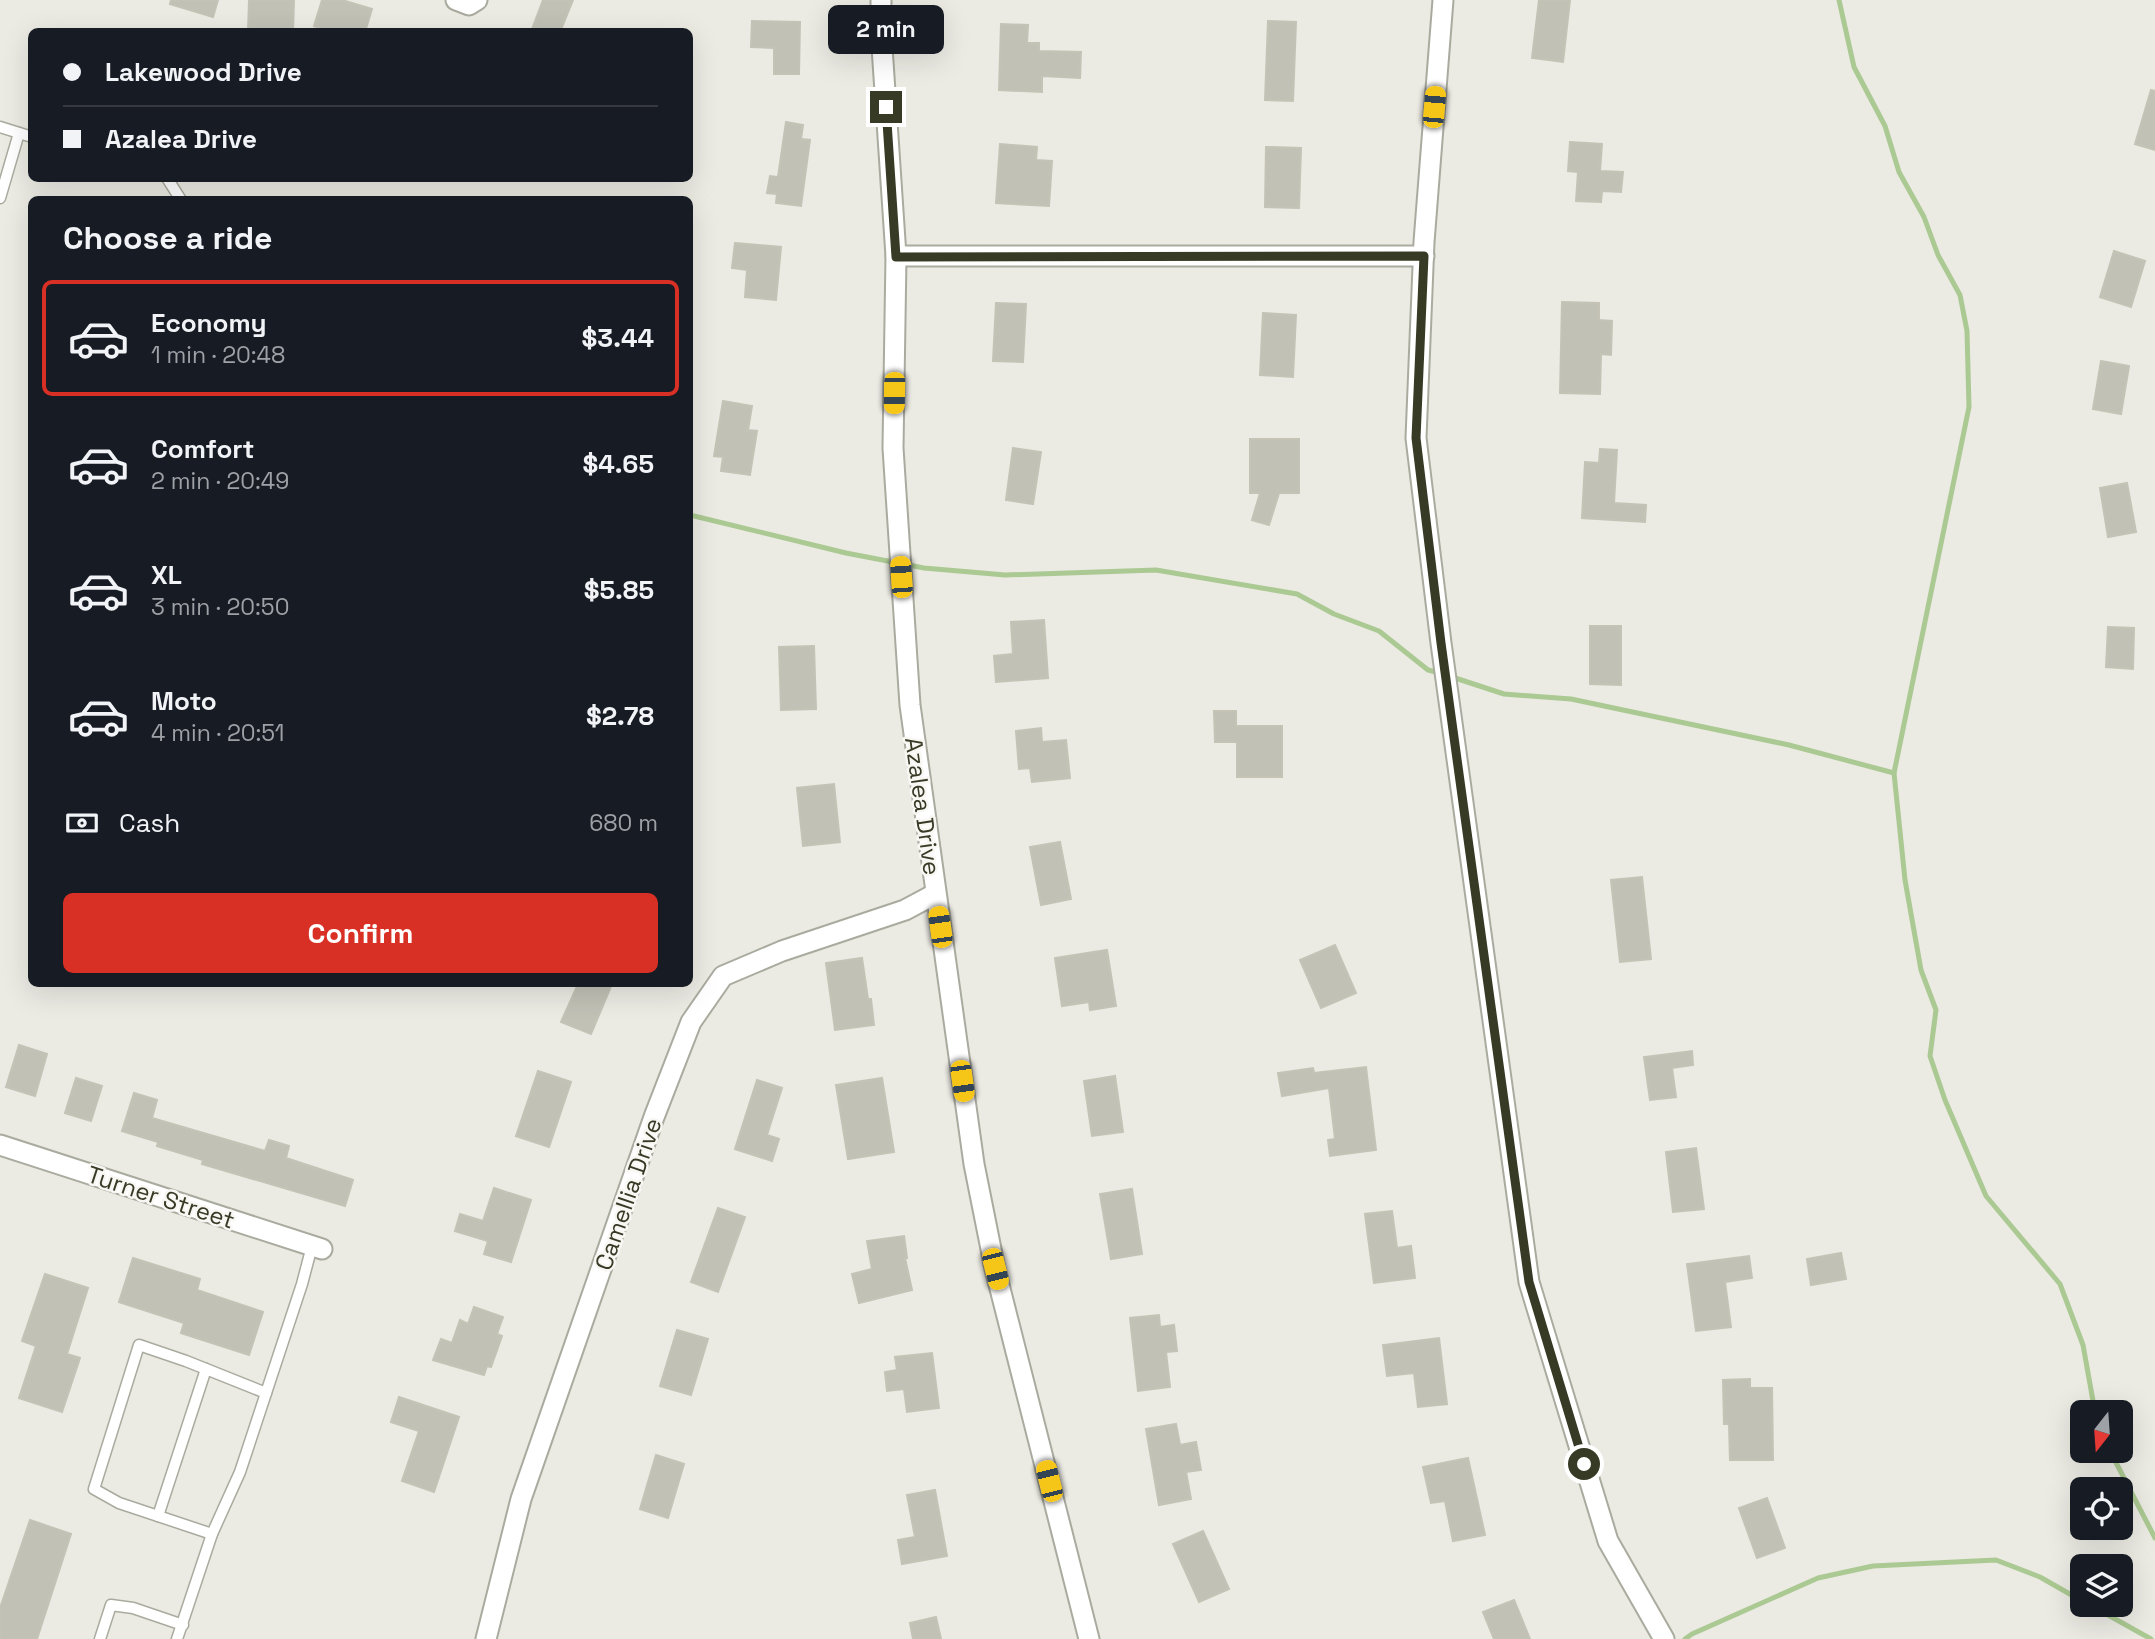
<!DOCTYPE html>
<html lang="en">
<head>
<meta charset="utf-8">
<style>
	body { margin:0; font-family:"Space Grotesk",sans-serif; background:#20242c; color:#f1f3f6; height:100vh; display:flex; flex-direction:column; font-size:26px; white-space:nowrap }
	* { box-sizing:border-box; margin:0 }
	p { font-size:23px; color:#9ea1a6 }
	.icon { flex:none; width:38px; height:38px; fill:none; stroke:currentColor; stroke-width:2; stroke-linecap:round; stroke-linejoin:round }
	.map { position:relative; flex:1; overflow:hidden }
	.drawer { position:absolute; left:28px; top:196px; width:665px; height:791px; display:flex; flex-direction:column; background:#171b24; border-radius:10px; box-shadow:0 7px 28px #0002 }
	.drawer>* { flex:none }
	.banner { position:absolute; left:28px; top:28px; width:665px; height:154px; border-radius:10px; box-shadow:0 7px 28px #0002; display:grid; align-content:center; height:154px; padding:0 35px; background:#171b24 }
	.needle { width:46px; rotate:197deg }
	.tools { position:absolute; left:2070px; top:1400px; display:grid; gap:14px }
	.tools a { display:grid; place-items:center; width:63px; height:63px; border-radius:10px; background:#171b24; box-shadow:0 7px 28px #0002; font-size:35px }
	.end { position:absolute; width:32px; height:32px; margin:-16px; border:9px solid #373a25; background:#fff; box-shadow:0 0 0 4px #fff }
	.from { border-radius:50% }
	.bubble { position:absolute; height:49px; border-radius:10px; background:#171b24; box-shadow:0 7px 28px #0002; font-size:23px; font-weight:800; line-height:49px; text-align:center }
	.car { position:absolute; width:21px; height:42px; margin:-21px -10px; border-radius:9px; box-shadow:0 0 5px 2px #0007; background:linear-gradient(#f5c518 24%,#345 0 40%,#f5c518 0 76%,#345 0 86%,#f5c518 0) }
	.banner b { display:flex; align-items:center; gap:24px; height:66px; font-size:26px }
	.banner b+b { border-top:2px solid #363941 }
	.banner i { width:18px; height:18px; background:#f1f3f6 }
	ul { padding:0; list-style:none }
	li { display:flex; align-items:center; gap:21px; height:116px; margin:0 14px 10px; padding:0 21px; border:4px solid transparent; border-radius:10px }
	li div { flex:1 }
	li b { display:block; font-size:26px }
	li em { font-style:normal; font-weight:800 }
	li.on { border-color:#d93025 }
	li>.icon { width:63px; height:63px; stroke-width:1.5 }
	h2 { padding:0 35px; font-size:32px; line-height:84px }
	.pay { display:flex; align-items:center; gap:18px; height:77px; padding:0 35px; font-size:26px }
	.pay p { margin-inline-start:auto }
	.action { display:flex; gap:14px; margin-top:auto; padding:14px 35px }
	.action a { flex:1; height:80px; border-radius:10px; background:#d93025; color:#fff; font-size:28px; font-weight:800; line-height:80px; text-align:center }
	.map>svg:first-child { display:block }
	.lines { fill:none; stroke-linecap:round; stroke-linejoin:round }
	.stream { stroke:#abc992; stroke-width:5 }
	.building { fill:#c2c1b6; stroke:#c4c3b6; stroke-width:2 }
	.service-casing { stroke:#aaab9f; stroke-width:13 }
	.minor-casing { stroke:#aaab9f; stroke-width:23 }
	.service { stroke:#fff; stroke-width:10 }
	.minor { stroke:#fff; stroke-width:19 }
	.route { stroke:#373a25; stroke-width:9 }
	.labels { text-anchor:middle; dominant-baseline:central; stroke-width:5; stroke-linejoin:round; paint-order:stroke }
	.street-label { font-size:24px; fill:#373a25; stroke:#f8f7f3 }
</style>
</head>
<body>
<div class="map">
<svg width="2155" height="1639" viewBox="0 0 2155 1639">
	<rect width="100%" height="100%" fill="#ebeae3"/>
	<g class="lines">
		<!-- stream -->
		<g class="stream">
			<polyline points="1839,0 1854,67 1885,126 1899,172 1924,217 1938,255 1960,295 1967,331 1969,407 1894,773 1905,880 1921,970 1936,1010 1930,1056 1945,1100 1986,1196 2060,1284 2083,1345 2095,1412"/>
			<polyline points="690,515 846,553 924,568 1005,575 1156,570 1297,594 1334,614 1379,631 1428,670 1440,673"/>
			<polyline points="1449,676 1504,694 1571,699 1789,745 1894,773"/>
			<polyline points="2110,1451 2155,1538"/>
			<polyline points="2090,1605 2151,1639"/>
			<polyline points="1685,1639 1692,1634 1818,1578 1873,1566 1996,1560 2040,1577 2082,1601"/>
		</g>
	</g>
	<!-- building -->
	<g class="building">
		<polygon points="171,0 218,0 213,17 170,4"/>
		<polygon points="249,0 294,0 293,32 248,31"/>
		<polygon points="322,0 342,0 372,9 365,32 332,32 314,26"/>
		<polygon points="543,0 573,0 560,32 531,32"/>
		<polygon points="1539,0 1570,0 1563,62 1532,58"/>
		<polygon points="752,21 800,22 799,74 774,74 774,48 751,47"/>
		<polygon points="1268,21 1296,22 1293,101 1265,100"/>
		<polygon points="1001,24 1028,25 1027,43 1039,43 1039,51 1081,52 1080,78 1042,76 1042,92 999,90"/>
		<polygon points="2151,90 2155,91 2155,150 2135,144"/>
		<polygon points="786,122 803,125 801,139 810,140 801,206 776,203 777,194 767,193 770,176 778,177"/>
		<polygon points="1570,142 1602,144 1600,171 1623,172 1621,192 1602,191 1601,202 1576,201 1578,172 1568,171"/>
		<polygon points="1000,144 1037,147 1036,160 1052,161 1049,206 996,203"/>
		<polygon points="1266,147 1301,148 1299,208 1265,207"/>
		<polygon points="735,243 781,247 776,300 745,297 747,270 732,268"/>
		<polygon points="2114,251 2145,261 2131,307 2100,297"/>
		<polygon points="1562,302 1599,303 1599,320 1612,321 1611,355 1601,354 1600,394 1560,393"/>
		<polygon points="996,303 1026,304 1023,362 993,361"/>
		<polygon points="1263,313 1296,315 1293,377 1260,375"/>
		<polygon points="2101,361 2129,366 2121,414 2093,409"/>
		<polygon points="723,401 752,406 748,430 757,431 750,475 721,471 723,457 714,456"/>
		<polygon points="1250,439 1299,439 1299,493 1279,493 1269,525 1252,520 1260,493 1250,493"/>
		<polygon points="1013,448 1041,452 1033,504 1006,500"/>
		<polygon points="1600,449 1617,450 1614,503 1646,505 1645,522 1582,518 1585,462 1599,463"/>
		<polygon points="2127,483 2136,532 2108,537 2100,488"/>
		<polygon points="1044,620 1048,678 996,682 994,656 1013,654 1011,622"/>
		<polygon points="1590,626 1621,626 1621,685 1590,684"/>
		<polygon points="2108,627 2134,628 2133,669 2106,667"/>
		<polygon points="814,646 816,709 781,710 779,647"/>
		<polygon points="1214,711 1236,711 1236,726 1282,726 1282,777 1237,777 1237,742 1215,742"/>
		<polygon points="1041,728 1042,742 1066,740 1070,778 1032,782 1030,768 1019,769 1016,731"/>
		<polygon points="834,784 840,842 803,846 797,788"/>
		<polygon points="1060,842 1071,899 1041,905 1030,847"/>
		<polygon points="1642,877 1651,959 1620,962 1611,880"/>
		<polygon points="1335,945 1356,993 1321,1008 1300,960"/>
		<polygon points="1107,950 1116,1006 1090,1010 1089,1002 1062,1006 1055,958"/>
		<polygon points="862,958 868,999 871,999 874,1025 835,1030 826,963"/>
		<polygon points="578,984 612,984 591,1034 561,1022"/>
		<polygon points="19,1045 47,1054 35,1096 6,1087"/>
		<polygon points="1692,1051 1693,1065 1672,1068 1676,1097 1650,1100 1644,1057"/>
		<polygon points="1366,1067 1376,1150 1330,1156 1328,1140 1335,1139 1329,1088 1282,1096 1278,1073 1313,1068 1314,1073"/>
		<polygon points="538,1071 571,1082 549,1147 516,1136"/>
		<polygon points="1115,1076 1123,1132 1092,1136 1084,1081"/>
		<polygon points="76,1078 102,1086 91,1121 65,1113"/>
		<polygon points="882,1078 894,1152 848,1159 836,1085"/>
		<polygon points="757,1080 782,1088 767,1135 779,1139 772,1161 735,1149"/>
		<polygon points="134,1093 157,1100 152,1118 265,1151 269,1140 289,1146 286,1158 353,1180 345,1206 202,1164 203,1160 157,1146 158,1142 122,1131"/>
		<polygon points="1696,1148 1704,1209 1673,1212 1666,1152"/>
		<polygon points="494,1188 531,1200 511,1262 484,1254 488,1241 455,1231 460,1214 483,1221"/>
		<polygon points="1132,1189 1142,1254 1111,1259 1100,1194"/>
		<polygon points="718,1208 745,1217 718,1292 691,1282"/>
		<polygon points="1392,1211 1397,1248 1411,1246 1415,1278 1374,1283 1365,1214"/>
		<polygon points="904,1236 907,1258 905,1258 912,1290 859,1303 852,1274 872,1269 867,1241"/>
		<polygon points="1841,1253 1846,1279 1811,1285 1807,1259"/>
		<polygon points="1749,1256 1752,1278 1725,1282 1731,1327 1696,1331 1687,1264"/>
		<polygon points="133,1258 200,1279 197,1290 263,1312 249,1355 181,1333 184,1323 119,1302"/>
		<polygon points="45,1274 88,1288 67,1354 80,1358 62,1412 19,1398 36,1346 22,1341"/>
		<polygon points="474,1307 503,1317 497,1334 502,1336 491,1367 487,1366 484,1375 433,1360 441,1339 452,1343 460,1320 468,1324"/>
		<polygon points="1159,1315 1160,1327 1174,1325 1177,1351 1166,1352 1170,1387 1138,1391 1130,1318"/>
		<polygon points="677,1330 708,1339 691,1395 660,1386"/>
		<polygon points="1439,1338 1447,1404 1418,1407 1414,1373 1387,1376 1383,1345"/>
		<polygon points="932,1353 939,1408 907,1412 904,1389 887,1391 885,1372 897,1370 895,1357"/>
		<polygon points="1750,1379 1750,1388 1772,1388 1773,1460 1730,1460 1729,1424 1724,1424 1723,1380"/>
		<polygon points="399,1397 459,1417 434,1492 402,1481 419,1431 391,1422"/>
		<polygon points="1176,1424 1180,1445 1196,1442 1201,1470 1186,1472 1191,1499 1159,1505 1146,1429"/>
		<polygon points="656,1455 684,1464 668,1518 640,1509"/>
		<polygon points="1468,1458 1485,1535 1453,1541 1445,1501 1431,1503 1423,1467"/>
		<polygon points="935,1490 947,1556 902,1564 898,1540 915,1537 907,1495"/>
		<polygon points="1767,1498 1785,1548 1757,1558 1739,1508"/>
		<polygon points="30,1520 71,1534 37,1639 0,1639 0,1608"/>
		<polygon points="1203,1531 1229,1589 1199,1602 1173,1544"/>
		<polygon points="1514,1600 1530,1639 1494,1639 1483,1612"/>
		<polygon points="936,1617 941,1639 913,1639 910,1623"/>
	</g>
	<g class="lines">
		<defs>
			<g id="service">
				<polyline points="0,127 32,137"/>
				<polyline points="167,178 181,200"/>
				<polyline points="0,198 19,133"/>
				<polyline points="158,1516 206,1369"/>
				<polyline points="212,1534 119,1503 94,1489 139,1345 186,1361 266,1393"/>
				<polyline points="100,1639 111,1605 133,1608 183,1625"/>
				<polyline points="177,1639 212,1534 240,1472 302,1284 312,1246"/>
			</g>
			<g id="minor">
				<polyline points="456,0 469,5 477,0"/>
				<polyline points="881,0 881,32 896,256 893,448 910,705 974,1164 995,1269 1089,1639"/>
				<polyline points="1443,0 1424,242 1416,438 1441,643 1529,1282 1608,1541 1664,1639"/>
				<polyline points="896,256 1424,256"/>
				<polyline points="0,1145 322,1249"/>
				<polyline points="486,1639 521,1499 654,1117 691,1022 723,976 782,951 905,910 935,894"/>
			</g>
		</defs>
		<!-- service casing -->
		<use href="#service" class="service-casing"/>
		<!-- minor casing -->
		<use href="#minor" class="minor-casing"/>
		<!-- service -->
		<use href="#service" class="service"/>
		<!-- minor -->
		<use href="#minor" class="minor"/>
	</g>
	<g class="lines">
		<!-- route -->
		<polyline class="route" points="886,107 896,257 1424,256 1416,438 1441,643 1529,1282 1584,1464"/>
	</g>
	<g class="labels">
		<!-- street labels -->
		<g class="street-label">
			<text transform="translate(923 806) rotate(82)">Azalea Drive</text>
			<text transform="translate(628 1194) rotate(-71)">Camellia Drive</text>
			<text transform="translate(161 1197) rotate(18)">Turner Street</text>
		</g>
	</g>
</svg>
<div class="tools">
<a><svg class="needle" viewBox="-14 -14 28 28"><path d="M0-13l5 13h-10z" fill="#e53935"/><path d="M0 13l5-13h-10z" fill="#9ea1a6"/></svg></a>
<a><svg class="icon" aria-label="locate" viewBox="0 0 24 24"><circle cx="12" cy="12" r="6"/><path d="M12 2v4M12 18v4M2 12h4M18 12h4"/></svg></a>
<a><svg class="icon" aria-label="layers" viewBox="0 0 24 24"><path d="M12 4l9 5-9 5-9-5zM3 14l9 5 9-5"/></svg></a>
</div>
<i class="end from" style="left:1584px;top:1464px"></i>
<i class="end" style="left:886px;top:107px"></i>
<div class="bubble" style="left:828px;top:5px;width:116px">2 min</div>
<i class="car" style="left:1434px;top:107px;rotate:5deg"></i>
<i class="car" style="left:894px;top:393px;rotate:181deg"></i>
<i class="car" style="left:901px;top:577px;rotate:356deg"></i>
<i class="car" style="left:940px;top:927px;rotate:352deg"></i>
<i class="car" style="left:962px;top:1081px;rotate:172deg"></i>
<i class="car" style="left:995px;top:1269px;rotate:166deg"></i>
<i class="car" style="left:1049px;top:1481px;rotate:346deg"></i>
<div class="banner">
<b><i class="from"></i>Lakewood Drive</b>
<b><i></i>Azalea Drive</b>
</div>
<section class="drawer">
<h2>Choose a ride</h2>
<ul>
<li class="on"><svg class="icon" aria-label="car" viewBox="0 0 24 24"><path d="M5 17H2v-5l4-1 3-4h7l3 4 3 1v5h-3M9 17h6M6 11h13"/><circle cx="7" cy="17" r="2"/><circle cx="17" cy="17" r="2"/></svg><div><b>Economy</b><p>1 min · 20:48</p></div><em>$3.44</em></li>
<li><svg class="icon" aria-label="car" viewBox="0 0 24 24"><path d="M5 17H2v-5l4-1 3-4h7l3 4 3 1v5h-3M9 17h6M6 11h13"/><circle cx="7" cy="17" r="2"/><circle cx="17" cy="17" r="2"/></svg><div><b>Comfort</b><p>2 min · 20:49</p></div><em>$4.65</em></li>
<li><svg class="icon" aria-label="car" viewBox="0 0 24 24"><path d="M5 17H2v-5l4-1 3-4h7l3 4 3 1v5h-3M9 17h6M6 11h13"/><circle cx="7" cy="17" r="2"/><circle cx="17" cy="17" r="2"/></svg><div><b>XL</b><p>3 min · 20:50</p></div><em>$5.85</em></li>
<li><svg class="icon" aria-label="car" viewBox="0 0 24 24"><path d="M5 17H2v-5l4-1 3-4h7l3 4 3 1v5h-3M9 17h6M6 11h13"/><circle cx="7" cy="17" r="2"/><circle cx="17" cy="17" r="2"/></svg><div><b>Moto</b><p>4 min · 20:51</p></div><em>$2.78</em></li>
</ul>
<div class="pay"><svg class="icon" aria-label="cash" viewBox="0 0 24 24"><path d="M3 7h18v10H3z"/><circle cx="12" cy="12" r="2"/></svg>Cash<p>680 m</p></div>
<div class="action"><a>Confirm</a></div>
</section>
</div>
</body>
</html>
